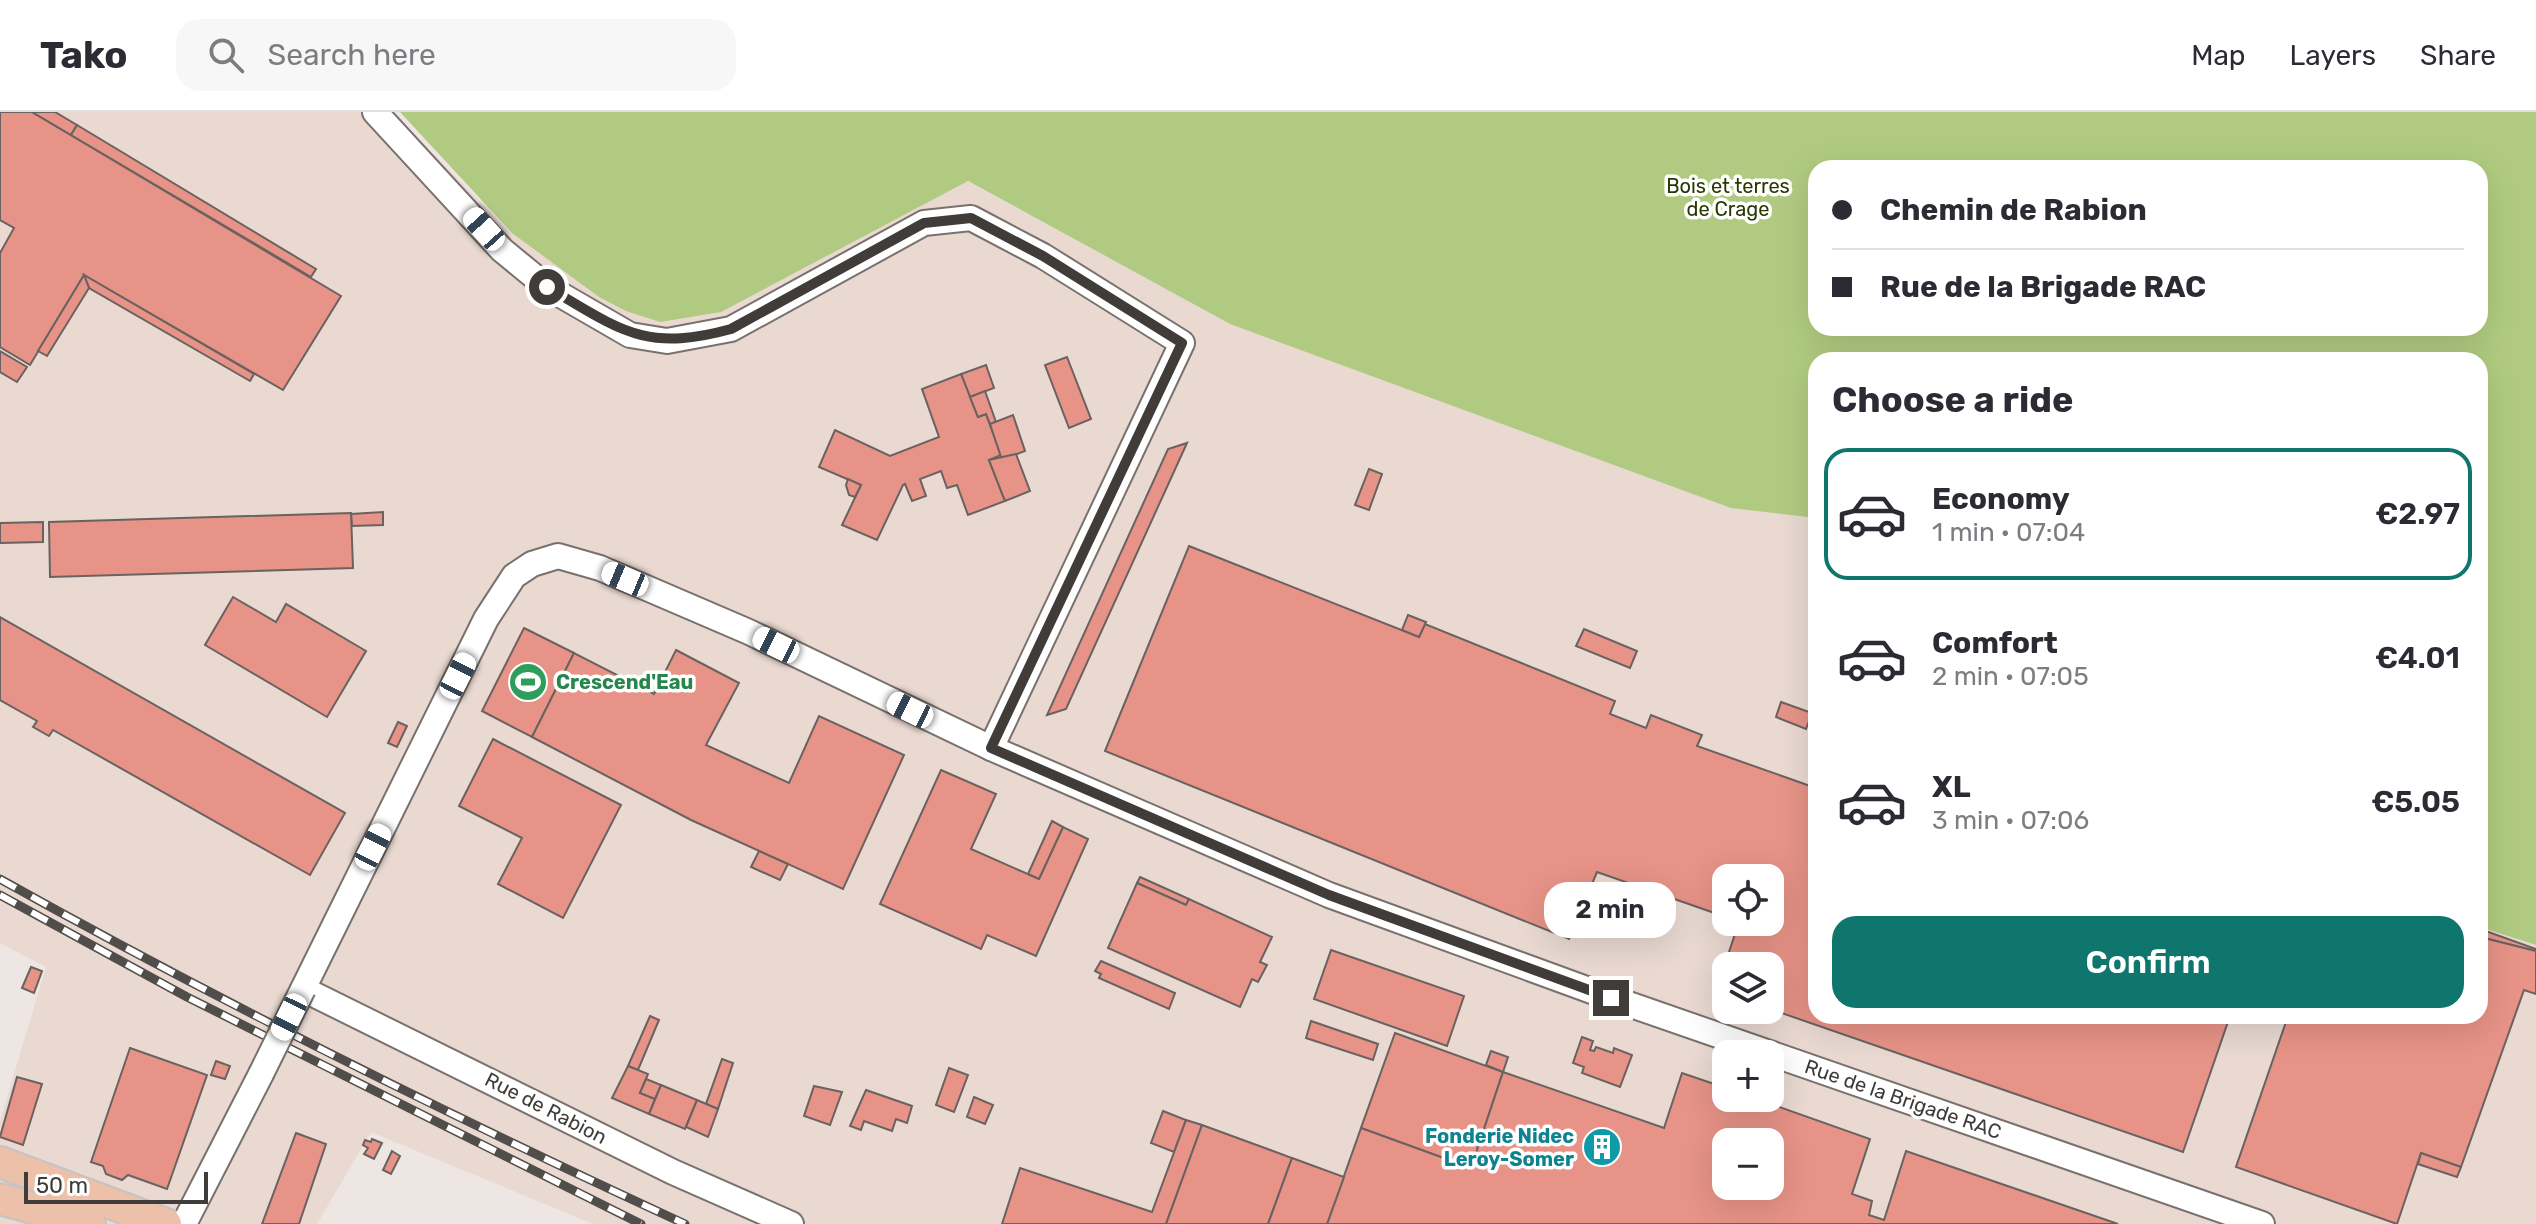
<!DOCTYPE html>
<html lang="en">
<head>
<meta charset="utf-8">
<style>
	body { margin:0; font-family:Rubik,sans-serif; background:#f7f7f7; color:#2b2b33; height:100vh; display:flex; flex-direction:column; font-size:30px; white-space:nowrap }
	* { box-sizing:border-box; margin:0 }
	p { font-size:26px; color:#7c7c81 }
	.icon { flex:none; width:44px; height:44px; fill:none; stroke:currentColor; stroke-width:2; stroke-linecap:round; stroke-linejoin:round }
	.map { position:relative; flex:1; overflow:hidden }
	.details { position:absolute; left:1808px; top:240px; width:680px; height:672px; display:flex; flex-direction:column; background:#fff; border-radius:24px; box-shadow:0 8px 32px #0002 }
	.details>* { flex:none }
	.guide { position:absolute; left:1808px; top:48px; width:680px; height:176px; border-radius:24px; box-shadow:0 8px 32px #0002; display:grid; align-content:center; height:176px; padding:0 24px; background:#fff }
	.buttons { position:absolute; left:1712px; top:752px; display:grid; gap:16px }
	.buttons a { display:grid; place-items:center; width:72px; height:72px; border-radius:16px; background:#fff; box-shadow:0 8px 32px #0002; font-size:40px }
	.scale { position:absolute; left:24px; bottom:20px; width:184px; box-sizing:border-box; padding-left:8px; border:4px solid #3f3c3a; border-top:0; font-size:22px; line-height:28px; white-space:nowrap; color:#3f3c3a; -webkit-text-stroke:6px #fff; paint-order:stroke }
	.end { position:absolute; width:36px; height:36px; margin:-18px; border:10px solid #3f3c3a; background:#fff; box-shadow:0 0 0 4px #fff }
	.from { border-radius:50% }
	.bubble { position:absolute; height:56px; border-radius:24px; background:#fff; box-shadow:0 8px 32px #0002; font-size:26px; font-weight:600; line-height:56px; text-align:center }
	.car { position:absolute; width:24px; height:48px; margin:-24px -12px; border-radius:10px; box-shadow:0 0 6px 2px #0007; background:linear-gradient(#fff 24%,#345 0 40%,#fff 0 76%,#345 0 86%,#fff 0) }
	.guide b { display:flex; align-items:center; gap:28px; height:76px; font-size:30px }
	.guide b+b { border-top:2px solid #e1e1e2 }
	.guide i { width:20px; height:20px; background:#2b2b33 }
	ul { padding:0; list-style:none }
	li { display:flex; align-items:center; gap:24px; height:132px; margin:0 16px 12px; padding:0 8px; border:4px solid transparent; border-radius:24px }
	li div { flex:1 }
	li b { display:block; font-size:30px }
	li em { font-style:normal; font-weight:600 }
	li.active { border-color:#0f766e }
	li>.icon { width:72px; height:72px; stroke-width:1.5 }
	h2 { padding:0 24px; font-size:36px; line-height:96px }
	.action { display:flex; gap:16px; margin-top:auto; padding:16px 24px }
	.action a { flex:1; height:92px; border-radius:24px; background:#0f766e; color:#fff; font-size:32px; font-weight:600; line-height:92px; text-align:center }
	header { display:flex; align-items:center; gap:48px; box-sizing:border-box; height:112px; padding:0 40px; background:#fff; border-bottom:2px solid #e1e1e2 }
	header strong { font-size:38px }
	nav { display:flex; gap:44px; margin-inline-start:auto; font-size:28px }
	.search { width:560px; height:72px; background:#f7f7f7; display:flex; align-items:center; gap:20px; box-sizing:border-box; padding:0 28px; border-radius:24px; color:#7c7c81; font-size:30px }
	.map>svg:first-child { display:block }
	.built { fill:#e9d9d1; fill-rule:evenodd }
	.green { fill:#b0cb81; fill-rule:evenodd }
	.building { fill:#e79387; stroke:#6a6260; stroke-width:2; fill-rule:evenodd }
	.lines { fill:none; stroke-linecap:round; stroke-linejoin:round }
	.minor-casing { stroke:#78716d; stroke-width:28 }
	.major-casing { stroke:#c5c4c4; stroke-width:34 }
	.minor { stroke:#fff; stroke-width:24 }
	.major { stroke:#ecc0a9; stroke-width:30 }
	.rail-casing { stroke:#514d4b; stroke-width:9 }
	.rail { stroke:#fff; stroke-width:6; stroke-dasharray:18; stroke-linecap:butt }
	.minor-bridge-casing { stroke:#78716d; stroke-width:28; stroke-linecap:butt }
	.minor-bridge { stroke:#fff; stroke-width:24 }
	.route { stroke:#3f3c3a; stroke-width:10 }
	.labels { text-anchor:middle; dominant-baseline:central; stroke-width:7; stroke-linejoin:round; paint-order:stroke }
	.park-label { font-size:20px; fill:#293900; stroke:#fff }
	.leisure-label { font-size:20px; font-weight:bold; fill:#27864d; stroke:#fff; text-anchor:start }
	.street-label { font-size:20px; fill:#3f3c3a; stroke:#fff }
	.culture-label { font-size:20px; font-weight:bold; fill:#0d838f; stroke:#fff; text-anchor:end }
</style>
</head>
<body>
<header>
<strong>Tako</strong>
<div class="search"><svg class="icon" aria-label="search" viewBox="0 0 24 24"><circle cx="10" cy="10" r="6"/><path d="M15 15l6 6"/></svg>Search here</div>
<nav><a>Map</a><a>Layers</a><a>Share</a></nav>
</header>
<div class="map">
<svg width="2536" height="1112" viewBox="0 0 2536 1112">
	<rect width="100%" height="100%" fill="#eee6e2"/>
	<!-- built -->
	<path class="built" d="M0,0H392L511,121L720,200L967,69L1230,212L1816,402V904H2480V815L2536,833V1112H593L371,1020L317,1112H0V1009L46,855L0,831ZM1726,766H1770V810H1726ZM1726,854H1770V898H1726ZM1726,942H1770V986H1726ZM1726,1030H1770V1074H1726Z"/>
	<!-- green -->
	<path class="green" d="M400,0H2536V833L2480,815V248H1816V406L1731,396L1230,212L968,69L721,200L660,210L626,199L599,185L512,121ZM1816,56H2480V216H1816Z"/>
	<!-- building -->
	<g class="building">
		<polygon points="0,0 32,0 341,184 283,278 84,163 30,253 0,235 0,141 14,116 0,108"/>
		<polygon points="32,0 55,0 77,13 71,23"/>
		<polygon points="77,13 316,157 311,165 71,23"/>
		<polygon points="84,163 254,262 250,269 89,176"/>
		<polygon points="84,163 89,176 47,244 38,239"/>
		<polygon points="0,239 27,255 17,270 0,260"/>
		<polygon points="1067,245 1091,307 1069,316 1045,253"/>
		<polygon points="986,253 994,276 970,285 961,262"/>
		<polygon points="961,262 978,305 986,302 1001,343 989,348 1005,389 968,403 957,373 947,376 941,359 920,367 926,384 912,389 905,372 903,373 877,428 842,413 861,373 819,355 835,318 890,344 939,325 922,277"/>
		<polygon points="985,279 996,310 990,312 986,302 978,305 970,285"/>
		<polygon points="1013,303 1025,339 1002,348 990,312"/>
		<polygon points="1187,331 1066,597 1047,603 1168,337"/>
		<polygon points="1016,342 1030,379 1005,389 989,348"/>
		<polygon points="1369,357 1382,362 1369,398 1355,393"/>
		<polygon points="848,367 861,373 855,385 849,383 846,373"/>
		<polygon points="383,400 383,413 352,414 351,402"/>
		<polygon points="351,401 353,456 50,465 49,410"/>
		<polygon points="43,410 43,430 0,431 0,411"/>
		<polygon points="1189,434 1419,525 1425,512 1615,589 1610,602 1646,616 1651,603 1702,623 1697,634 1816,676 1816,904 2230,904 2183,1040 1770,897 1770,854 1726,854 1726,882 1716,879 1739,810 1770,810 1770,766 1726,766 1726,805 1597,760 1569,827 1105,639"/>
		<polygon points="233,485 276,510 286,492 366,539 327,605 205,533"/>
		<polygon points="1408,503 1426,510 1419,525 1402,518"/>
		<polygon points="0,505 345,701 310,763 53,618 49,624 33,615 37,609 0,588"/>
		<polygon points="524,516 574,541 532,625 482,599"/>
		<polygon points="1584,517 1637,539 1630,556 1576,534"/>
		<polygon points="676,538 739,571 706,633 789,671 819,604 904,643 843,777 691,708 532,625 574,541 654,582"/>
		<polygon points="1781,590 1812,601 1806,617 1776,605"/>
		<polygon points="398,610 407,614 397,635 388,631"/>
		<polygon points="493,627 621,693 563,806 498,772 522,726 459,694"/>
		<polygon points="941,658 996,682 971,737 1039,767 1063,715 1088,727 1036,844 987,823 981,837 880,792"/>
		<polygon points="1052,709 1063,715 1039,767 1028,762"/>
		<polygon points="759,739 788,752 780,768 751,755"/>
		<polygon points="1140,765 1189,787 1186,793 1137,771"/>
		<polygon points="1137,771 1186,793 1189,787 1272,825 1260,850 1267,853 1258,870 1252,867 1240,895 1108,836"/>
		<polygon points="2480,817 2536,837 2536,839 2480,825"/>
		<polygon points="2480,825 2536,839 2536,882 2524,878 2461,1055 2421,1041 2397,1112 2236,1055 2288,904 2480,904"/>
		<polygon points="1331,838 1464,884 1447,934 1314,887"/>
		<polygon points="1101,849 1175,881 1169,897 1099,866 1101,862 1095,859"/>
		<polygon points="31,855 42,859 34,881 22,876"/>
		<polygon points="650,904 659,908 638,958 628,954"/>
		<polygon points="1311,909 1378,932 1373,948 1306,926"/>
		<polygon points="1395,921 1503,960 1471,1056 1361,1016"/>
		<polygon points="1582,925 1593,929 1590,938 1594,939 1596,935 1613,941 1614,936 1632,943 1620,975 1582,961 1584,955 1573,951"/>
		<polygon points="130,936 207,963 167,1077 128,1063 122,1068 106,1062 103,1054 91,1050"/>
		<polygon points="1491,939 1508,945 1503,960 1486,953"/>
		<polygon points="722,947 733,951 718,997 706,992"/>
		<polygon points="216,949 230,954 225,967 211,963"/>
		<polygon points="628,954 648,962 640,981 655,987 649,1002 612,986"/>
		<polygon points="949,956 968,963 954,1000 936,993"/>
		<path d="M1503,960L1664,1016L1682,961L1726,976V986H1754L1870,1027L1852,1082L1872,1089L1869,1103L1884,1108L1906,1039L2118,1112H1327L1361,1016L1471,1056ZM1726,1030H1770V1074H1726Z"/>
		<polygon points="17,965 42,972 23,1033 0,1025"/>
		<polygon points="646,967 661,973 655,987 640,981"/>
		<polygon points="661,973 697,988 685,1017 649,1002"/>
		<polygon points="814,974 842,980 830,1013 804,1004"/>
		<polygon points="866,978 912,994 907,1011 896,1007 892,1019 864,1009 861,1018 850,1014"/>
		<polygon points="974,985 993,993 985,1012 967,1005"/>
		<polygon points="697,988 718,997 708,1025 686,1015"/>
		<polygon points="1163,999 1186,1008 1174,1040 1151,1031"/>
		<polygon points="1186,1008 1202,1013 1166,1112 1002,1112 1020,1056 1152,1100"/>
		<polygon points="1202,1013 1292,1046 1268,1112 1166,1112"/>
		<polygon points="296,1021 326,1032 299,1112 262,1112"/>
		<polygon points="372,1027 382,1031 374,1047 364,1042 368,1036 363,1033 365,1028 371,1030"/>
		<polygon points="392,1039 400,1044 391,1062 383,1058"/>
		<polygon points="2421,1041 2461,1055 2457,1065 2418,1052"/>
		<polygon points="1292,1046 1344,1065 1327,1112 1268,1112"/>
	</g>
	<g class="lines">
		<defs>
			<g id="minor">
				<polyline points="375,0 502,138 547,175 630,223 667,229 731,217 924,111 971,106 1043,144 1182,231 991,636"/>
				<polyline points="184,1112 261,962"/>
				<polyline points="791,1112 673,1060 303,877 486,507 514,464 532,452 558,444 600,456 749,520 991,636 1329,783 1611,886 2262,1112"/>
			</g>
			<g id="major">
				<polyline points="0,1050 166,1112"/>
				<polyline points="0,1087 90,1112"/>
			</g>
		</defs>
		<!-- minor casing -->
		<use href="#minor" class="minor-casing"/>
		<!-- major casing -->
		<use href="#major" class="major-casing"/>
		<!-- minor -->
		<use href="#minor" class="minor"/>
		<!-- major -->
		<use href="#major" class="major"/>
		<defs>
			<g id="rail">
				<path d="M0,767C224,892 453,1005 685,1112"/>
				<polyline points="0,783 187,885 641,1112"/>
			</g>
		</defs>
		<!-- rail casing -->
		<use href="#rail" class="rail-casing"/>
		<!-- rail -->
		<use href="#rail" class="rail"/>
		<defs>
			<polyline id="minor-bridge" points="261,962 303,877"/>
		</defs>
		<!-- minor-bridge casing -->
		<use href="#minor-bridge" class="minor-bridge-casing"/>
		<!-- minor-bridge -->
		<use href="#minor-bridge" class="minor-bridge"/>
	</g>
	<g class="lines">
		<!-- route -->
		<path class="route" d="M547,175C619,217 644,241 731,217L924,111L971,106L1043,144L1182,231L991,636L1329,783L1611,886"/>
	</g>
	<!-- icons -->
	<defs>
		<symbol id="stadium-disc" viewBox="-11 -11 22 22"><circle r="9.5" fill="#2e9e5b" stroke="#fff"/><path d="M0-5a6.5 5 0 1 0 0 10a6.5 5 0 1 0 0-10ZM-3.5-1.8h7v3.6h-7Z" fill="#fff"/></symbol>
		<symbol id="building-disc" viewBox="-11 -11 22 22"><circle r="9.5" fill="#0f9aa8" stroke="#fff"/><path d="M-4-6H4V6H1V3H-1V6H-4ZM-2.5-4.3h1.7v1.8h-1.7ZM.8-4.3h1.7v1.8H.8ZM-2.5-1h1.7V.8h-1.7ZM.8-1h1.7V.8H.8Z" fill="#fff"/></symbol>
	</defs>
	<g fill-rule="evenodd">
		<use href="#stadium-disc" x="506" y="548" width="44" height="44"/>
		<use href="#building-disc" x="1580" y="1013" width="44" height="44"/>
	</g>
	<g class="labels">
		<!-- park labels -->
		<g class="park-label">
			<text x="1728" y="74">Bois et terres<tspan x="1728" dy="23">de Crage</tspan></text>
		</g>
		<!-- leisure labels -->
		<g class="leisure-label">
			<text x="556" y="570">Crescend'Eau</text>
		</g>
		<!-- street labels -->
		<g class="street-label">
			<text transform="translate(1903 987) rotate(19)">Rue de la Brigade RAC</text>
			<text transform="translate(546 996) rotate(27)">Rue de Rabion</text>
		</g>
		<!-- culture labels -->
		<g class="culture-label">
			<text x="1574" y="1024">Fonderie Nidec<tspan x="1574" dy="23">Leroy-Somer</tspan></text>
		</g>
	</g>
</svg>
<div class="buttons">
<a><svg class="icon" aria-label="locate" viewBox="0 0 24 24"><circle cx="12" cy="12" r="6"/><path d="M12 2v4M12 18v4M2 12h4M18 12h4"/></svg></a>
<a><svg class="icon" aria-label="layers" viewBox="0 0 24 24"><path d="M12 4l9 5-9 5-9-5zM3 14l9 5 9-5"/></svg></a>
<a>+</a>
<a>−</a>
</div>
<div class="scale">50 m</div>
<i class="end from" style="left:547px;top:175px"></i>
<i class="end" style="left:1611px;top:886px"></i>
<div class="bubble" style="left:1544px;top:770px;width:132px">2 min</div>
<i class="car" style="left:484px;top:117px;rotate:318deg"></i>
<i class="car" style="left:625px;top:467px;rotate:293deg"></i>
<i class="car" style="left:776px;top:533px;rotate:296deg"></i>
<i class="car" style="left:458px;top:564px;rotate:27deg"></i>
<i class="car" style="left:910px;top:598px;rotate:296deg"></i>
<i class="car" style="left:373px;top:735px;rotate:27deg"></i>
<i class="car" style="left:289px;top:905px;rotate:206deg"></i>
<div class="guide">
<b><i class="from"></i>Chemin de Rabion</b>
<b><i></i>Rue de la Brigade RAC</b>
</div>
<section class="details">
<h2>Choose a ride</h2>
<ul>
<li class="active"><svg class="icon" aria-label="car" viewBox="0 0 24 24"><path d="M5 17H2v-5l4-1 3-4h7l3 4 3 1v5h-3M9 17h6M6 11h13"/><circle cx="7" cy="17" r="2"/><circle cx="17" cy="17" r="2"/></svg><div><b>Economy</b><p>1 min · 07:04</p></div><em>€2.97</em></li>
<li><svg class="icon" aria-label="car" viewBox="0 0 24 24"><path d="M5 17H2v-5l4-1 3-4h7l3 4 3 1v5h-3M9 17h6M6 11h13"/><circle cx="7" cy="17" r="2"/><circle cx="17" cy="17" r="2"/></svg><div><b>Comfort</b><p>2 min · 07:05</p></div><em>€4.01</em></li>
<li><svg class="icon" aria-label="car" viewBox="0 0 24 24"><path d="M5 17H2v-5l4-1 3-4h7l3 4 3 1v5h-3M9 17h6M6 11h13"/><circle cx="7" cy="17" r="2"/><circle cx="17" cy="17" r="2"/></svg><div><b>XL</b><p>3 min · 07:06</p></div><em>€5.05</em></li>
</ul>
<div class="action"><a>Confirm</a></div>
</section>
</div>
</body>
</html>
